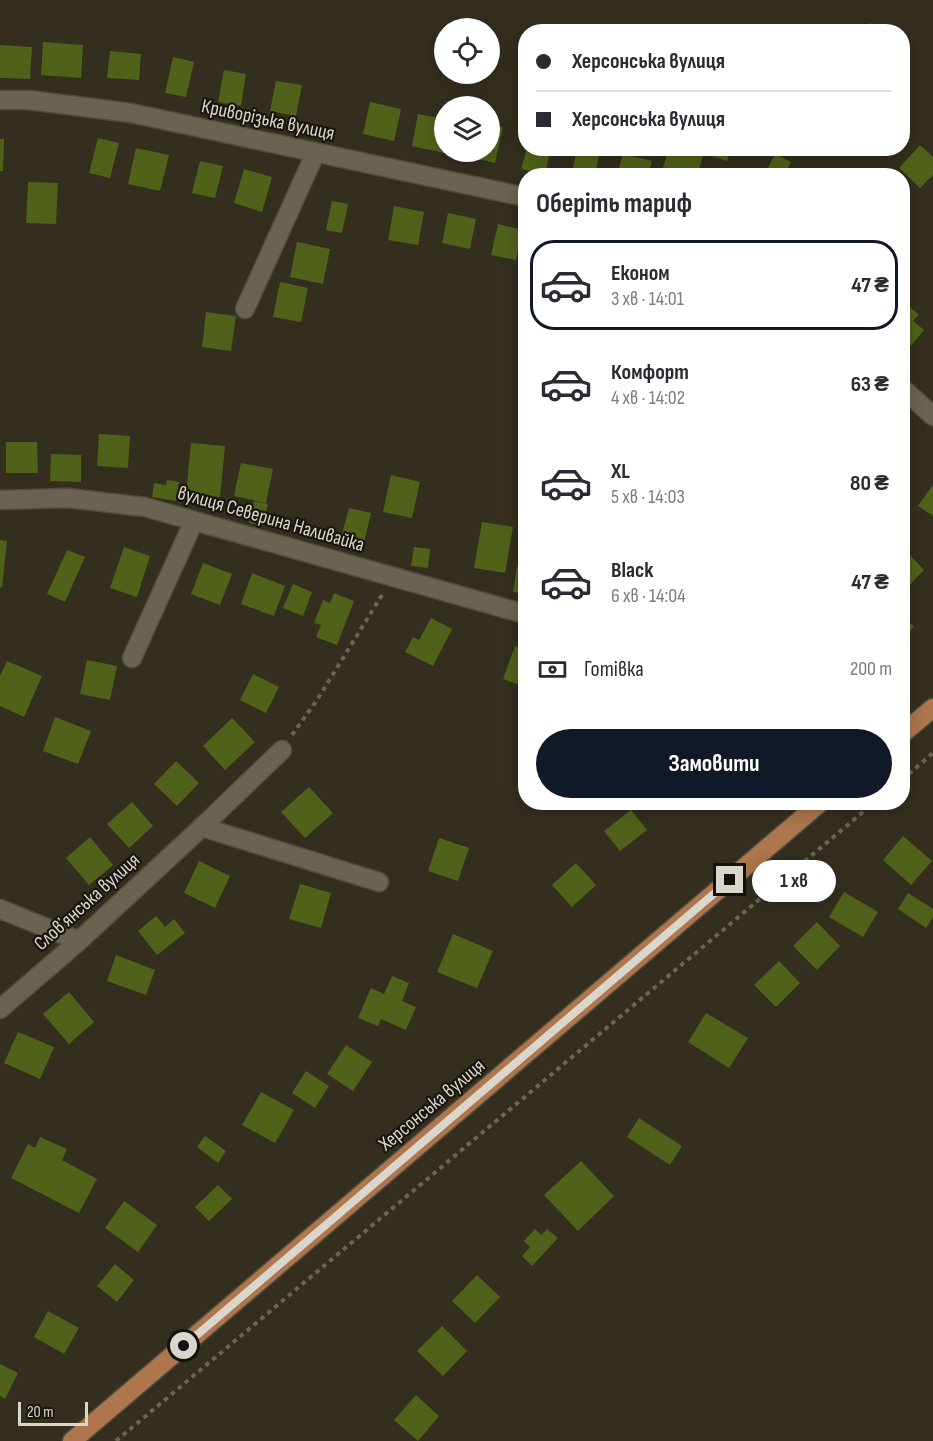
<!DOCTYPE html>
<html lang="uk">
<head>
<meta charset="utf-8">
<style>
	body { margin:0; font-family:"Sofia Sans Condensed",sans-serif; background:#f2f2f3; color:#2b2b33; height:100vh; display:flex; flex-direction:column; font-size:22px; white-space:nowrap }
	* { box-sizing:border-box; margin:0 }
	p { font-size:20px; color:#7c7c81 }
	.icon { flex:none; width:33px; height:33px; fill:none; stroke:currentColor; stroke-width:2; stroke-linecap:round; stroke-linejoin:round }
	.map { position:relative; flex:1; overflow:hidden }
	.sheet { position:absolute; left:518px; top:168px; width:392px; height:642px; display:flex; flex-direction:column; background:#fff; border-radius:24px; box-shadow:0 3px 15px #0003 }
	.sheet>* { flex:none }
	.top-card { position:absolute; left:518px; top:24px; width:392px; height:132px; border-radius:24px; box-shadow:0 3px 15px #0003; display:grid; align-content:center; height:132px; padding:0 18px; background:#fff }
	.buttons { position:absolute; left:434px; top:18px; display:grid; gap:12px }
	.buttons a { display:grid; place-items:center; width:66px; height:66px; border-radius:50%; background:#fff; box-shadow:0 3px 15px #0003; font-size:30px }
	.scale { position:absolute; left:18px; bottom:15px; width:70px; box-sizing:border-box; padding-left:6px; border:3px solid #dad6cc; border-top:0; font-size:16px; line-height:21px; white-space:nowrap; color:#dad6cc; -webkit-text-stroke:4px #19160f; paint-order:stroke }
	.end { position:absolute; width:27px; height:27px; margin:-14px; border:8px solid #dad6cc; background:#111; box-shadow:0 0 0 3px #111 }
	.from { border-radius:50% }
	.bubble { position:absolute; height:42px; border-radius:21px; background:#fff; box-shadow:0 3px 15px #0003; font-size:20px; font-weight:700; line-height:42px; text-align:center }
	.top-card b { display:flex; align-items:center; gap:21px; height:57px; font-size:22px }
	.top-card b+b { border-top:2px solid #e1e1e2 }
	.top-card i { width:15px; height:15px; background:#2b2b33 }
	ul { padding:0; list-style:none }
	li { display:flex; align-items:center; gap:18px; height:90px; margin:0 12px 9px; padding:0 6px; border:3px solid transparent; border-radius:24px }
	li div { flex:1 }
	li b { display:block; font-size:22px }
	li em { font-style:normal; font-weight:700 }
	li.current { border-color:#111827 }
	li>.icon { width:54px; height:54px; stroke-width:1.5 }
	h2 { padding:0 18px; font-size:27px; line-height:72px }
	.pay { display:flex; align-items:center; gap:15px; height:66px; padding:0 18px; font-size:22px }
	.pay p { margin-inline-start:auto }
	.action { display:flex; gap:12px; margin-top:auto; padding:12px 18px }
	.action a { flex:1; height:69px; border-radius:36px; background:#111827; color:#fff; font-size:24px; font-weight:700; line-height:69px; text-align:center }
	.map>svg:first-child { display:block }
	.building { fill:#506219 }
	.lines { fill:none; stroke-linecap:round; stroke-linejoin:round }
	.minor-casing { stroke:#514c3e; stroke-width:21 }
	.major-casing { stroke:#514c3e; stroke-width:21 }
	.path { stroke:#6a6557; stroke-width:4; stroke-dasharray:4.5 4.5; stroke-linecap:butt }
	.minor { stroke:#6b6351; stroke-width:18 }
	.major { stroke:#ad764c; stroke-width:18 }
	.route { stroke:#dad6cc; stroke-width:8 }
	.labels { text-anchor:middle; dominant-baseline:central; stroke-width:4.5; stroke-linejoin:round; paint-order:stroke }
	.street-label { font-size:20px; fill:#dad6cc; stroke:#19160f }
</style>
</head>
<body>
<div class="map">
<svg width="933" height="1441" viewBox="0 0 933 1441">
	<rect width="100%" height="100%" fill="#342e1e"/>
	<!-- building -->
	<g class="building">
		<polygon points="870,23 891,31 891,32 866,32"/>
		<polygon points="43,42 83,45 81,78 41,75"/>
		<polygon points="0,45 32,47 30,79 0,78"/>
		<polygon points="110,51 141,54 139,80 107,78"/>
		<polygon points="173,57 194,62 186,97 165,93"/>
		<polygon points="224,70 246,74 241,106 218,102"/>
		<polygon points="276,81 302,85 296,116 270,111"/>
		<polygon points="370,102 401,109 394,141 363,134"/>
		<polygon points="418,114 444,119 444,153 412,146"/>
		<polygon points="489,124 503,127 495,163 465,156 466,152 489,152"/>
		<polygon points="98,138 119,143 110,178 89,173"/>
		<polygon points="0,139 4,139 3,171 0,171"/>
		<polygon points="920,145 933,157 933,175 920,188 899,168"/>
		<polygon points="136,148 169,155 160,191 128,184"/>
		<polygon points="527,148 551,148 545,175 521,169"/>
		<polygon points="669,148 682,148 703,155 697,176 671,176 672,171 663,168"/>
		<polygon points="715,148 731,148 727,161 712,156"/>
		<polygon points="576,151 599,155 595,176 572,176"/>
		<polygon points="623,154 652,161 648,176 617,176"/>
		<polygon points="775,154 791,162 784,176 764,176"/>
		<polygon points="200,161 223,166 215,198 192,193"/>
		<polygon points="244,169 272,177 262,212 234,203"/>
		<polygon points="723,169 742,175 741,176 720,176"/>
		<polygon points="28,182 58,183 56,224 26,223"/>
		<polygon points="332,201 348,204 342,233 326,230"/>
		<polygon points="394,206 424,212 418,245 388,240"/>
		<polygon points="448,213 476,219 470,249 442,243"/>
		<polygon points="498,224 523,230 516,260 491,255"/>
		<polygon points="297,242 330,249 323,284 290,277"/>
		<polygon points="280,282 308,288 301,322 273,317"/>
		<polygon points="903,301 919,315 913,321 924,330 904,354 902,352"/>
		<polygon points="206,312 236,316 231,351 202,347"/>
		<polygon points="99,434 130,436 128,468 97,466"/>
		<polygon points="6,442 37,442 38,473 6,473"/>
		<polygon points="191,443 225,446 220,497 186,494"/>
		<polygon points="51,454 81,455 81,482 50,481"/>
		<polygon points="241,463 273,469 266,503 234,496"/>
		<polygon points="391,475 420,482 412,518 383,512"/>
		<polygon points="167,480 179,482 176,501 152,497 154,483 166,485"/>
		<polygon points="932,486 933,487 933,516 918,506"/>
		<polygon points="254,501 268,504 263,526 249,523"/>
		<polygon points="349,508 371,513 362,551 339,545"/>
		<polygon points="482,522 513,527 505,573 474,568"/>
		<polygon points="0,540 7,541 2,588 0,587"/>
		<polygon points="124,547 150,556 137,597 110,588"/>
		<polygon points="414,547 430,549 428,568 411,566"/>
		<polygon points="67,550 85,557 65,602 47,594"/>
		<polygon points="906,551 924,570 902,593 902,555"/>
		<polygon points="203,563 232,574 220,605 191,594"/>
		<polygon points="517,566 525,568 525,594 513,592"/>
		<polygon points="252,573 285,586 274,616 241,604"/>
		<polygon points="293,584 312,592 303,616 283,608"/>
		<polygon points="334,593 354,601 337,645 316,637 321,625 314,623 323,600 330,603"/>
		<polygon points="902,617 914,626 902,643"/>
		<polygon points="431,618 452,629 433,666 405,652 413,637 419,640"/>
		<polygon points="515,646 525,650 525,687 503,679"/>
		<polygon points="87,660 117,666 110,700 80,694"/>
		<polygon points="7,661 42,676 24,717 0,706 0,676"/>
		<polygon points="253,674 279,687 266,713 240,700"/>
		<polygon points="55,717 91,731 78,764 43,751"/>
		<polygon points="232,718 255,742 225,770 203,746"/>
		<polygon points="525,718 525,736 518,734"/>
		<polygon points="176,761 199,783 177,806 154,784"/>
		<polygon points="309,787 333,813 305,838 281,812"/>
		<polygon points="132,802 153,826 129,848 107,824"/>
		<polygon points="631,810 647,830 620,851 604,831"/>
		<polygon points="903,836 932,861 911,885 883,860"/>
		<polygon points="90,837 113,865 89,885 66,858"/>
		<polygon points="439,838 469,848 458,881 428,871"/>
		<polygon points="199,861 230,876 215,908 184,893"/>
		<polygon points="576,863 596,885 572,907 552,885"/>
		<polygon points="300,884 331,893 321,928 289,919"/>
		<polygon points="844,892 878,912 863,937 829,917"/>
		<polygon points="908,893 933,909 933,917 926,928 898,909"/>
		<polygon points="156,916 165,927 174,919 185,933 157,955 138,931"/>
		<polygon points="817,922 840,946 817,970 793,946"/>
		<polygon points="453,934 493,951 477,988 437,972"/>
		<polygon points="116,955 155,970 146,995 107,981"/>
		<polygon points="779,961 800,983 776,1007 754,985"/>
		<polygon points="392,976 409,983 402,1001 416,1007 406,1030 381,1019 378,1026 358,1018 371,988 384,994"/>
		<polygon points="69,992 94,1022 69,1044 43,1014"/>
		<polygon points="706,1013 748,1038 729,1068 688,1042"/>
		<polygon points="18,1032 54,1047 40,1079 4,1063"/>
		<polygon points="346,1045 372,1062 353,1091 327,1074"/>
		<polygon points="306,1071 329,1086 315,1108 292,1093"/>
		<polygon points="261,1092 294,1110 275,1143 242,1125"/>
		<polygon points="639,1118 682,1146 670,1165 627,1137"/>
		<polygon points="205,1136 226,1151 218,1163 197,1147"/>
		<polygon points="40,1137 67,1149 62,1160 97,1179 79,1213 11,1178 28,1144 35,1148"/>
		<polygon points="581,1161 614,1196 578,1231 544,1195"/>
		<polygon points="218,1185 232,1199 209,1221 195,1207"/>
		<polygon points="124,1201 157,1225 138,1252 105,1228"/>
		<polygon points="535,1229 541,1235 547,1229 558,1238 532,1266 522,1256 530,1247 524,1241"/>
		<polygon points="115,1264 134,1280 117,1302 97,1286"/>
		<polygon points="477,1275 500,1297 475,1323 452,1301"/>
		<polygon points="48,1311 79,1328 64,1354 34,1337"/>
		<polygon points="442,1326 467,1351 443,1376 417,1351"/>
		<polygon points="0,1364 18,1373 5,1399 0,1396"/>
		<polygon points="416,1395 439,1416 418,1441 394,1420"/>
	</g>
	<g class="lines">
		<defs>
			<g id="minor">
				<polyline points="0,100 29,100 131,113 525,197"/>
				<polyline points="245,309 315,154"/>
				<polyline points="902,388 933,416"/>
				<polyline points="0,500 68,498 145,507 525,614"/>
				<polyline points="132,658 194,521"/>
				<polyline points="202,827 282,750"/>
				<polyline points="0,909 79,941"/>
				<polyline points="0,1009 79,941 202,827 379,882"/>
			</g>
			<g id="major">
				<polyline points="902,734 933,708"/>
				<polyline points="72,1441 821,802"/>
			</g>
		</defs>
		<!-- minor casing -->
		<use href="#minor" class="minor-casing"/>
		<!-- major casing -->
		<use href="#major" class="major-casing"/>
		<!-- path -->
		<g class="path">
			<polyline points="292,735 317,700 382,595"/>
			<polyline points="902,780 933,753"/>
			<polyline points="116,1441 875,802"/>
		</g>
		<!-- minor -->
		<use href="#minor" class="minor"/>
		<!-- major -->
		<use href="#major" class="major"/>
	</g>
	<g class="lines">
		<!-- route -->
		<polyline class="route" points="184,1346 730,880"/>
	</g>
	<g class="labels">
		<!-- street labels -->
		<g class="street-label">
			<text transform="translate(268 120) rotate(12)">Криворізька вулиця</text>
			<text transform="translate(271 519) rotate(16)">вулиця Северина Наливайка</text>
			<text transform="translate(87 902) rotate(-42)">Словʼянська вулиця</text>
			<text transform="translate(432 1105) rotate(-40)">Херсонська вулиця</text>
		</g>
	</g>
</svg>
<div class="buttons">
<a><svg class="icon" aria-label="locate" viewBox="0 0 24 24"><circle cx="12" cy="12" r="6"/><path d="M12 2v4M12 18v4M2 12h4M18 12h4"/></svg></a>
<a><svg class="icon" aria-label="layers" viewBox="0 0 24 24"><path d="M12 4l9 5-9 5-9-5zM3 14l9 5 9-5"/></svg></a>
</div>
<div class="scale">20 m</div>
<i class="end from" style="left:184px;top:1346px"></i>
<i class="end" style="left:730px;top:880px"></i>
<div class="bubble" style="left:752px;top:860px;width:84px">1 хв</div>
<div class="top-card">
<b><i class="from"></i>Херсонська вулиця</b>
<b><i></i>Херсонська вулиця</b>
</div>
<section class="sheet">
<h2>Оберіть тариф</h2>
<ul>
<li class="current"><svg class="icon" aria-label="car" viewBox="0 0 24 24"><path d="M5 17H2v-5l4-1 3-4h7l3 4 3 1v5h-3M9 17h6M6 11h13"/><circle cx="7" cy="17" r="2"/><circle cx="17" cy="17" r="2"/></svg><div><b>Економ</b><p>3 хв · 14:01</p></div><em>47 ₴</em></li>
<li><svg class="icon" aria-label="car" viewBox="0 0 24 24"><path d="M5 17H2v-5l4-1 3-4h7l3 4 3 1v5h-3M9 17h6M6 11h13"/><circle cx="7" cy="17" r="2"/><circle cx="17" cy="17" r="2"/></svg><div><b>Комфорт</b><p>4 хв · 14:02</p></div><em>63 ₴</em></li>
<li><svg class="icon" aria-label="car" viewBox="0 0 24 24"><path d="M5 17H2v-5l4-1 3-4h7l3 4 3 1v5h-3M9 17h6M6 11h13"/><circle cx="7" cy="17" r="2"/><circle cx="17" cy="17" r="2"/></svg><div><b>XL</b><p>5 хв · 14:03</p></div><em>80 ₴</em></li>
<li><svg class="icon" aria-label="car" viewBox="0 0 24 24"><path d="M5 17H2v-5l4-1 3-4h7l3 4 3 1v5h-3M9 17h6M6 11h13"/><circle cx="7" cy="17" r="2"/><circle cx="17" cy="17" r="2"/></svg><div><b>Black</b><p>6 хв · 14:04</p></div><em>47 ₴</em></li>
</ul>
<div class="pay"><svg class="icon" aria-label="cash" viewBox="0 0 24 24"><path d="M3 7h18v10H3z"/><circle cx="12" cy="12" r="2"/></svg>Готівка<p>200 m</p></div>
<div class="action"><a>Замовити</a></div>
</section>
</div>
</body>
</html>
